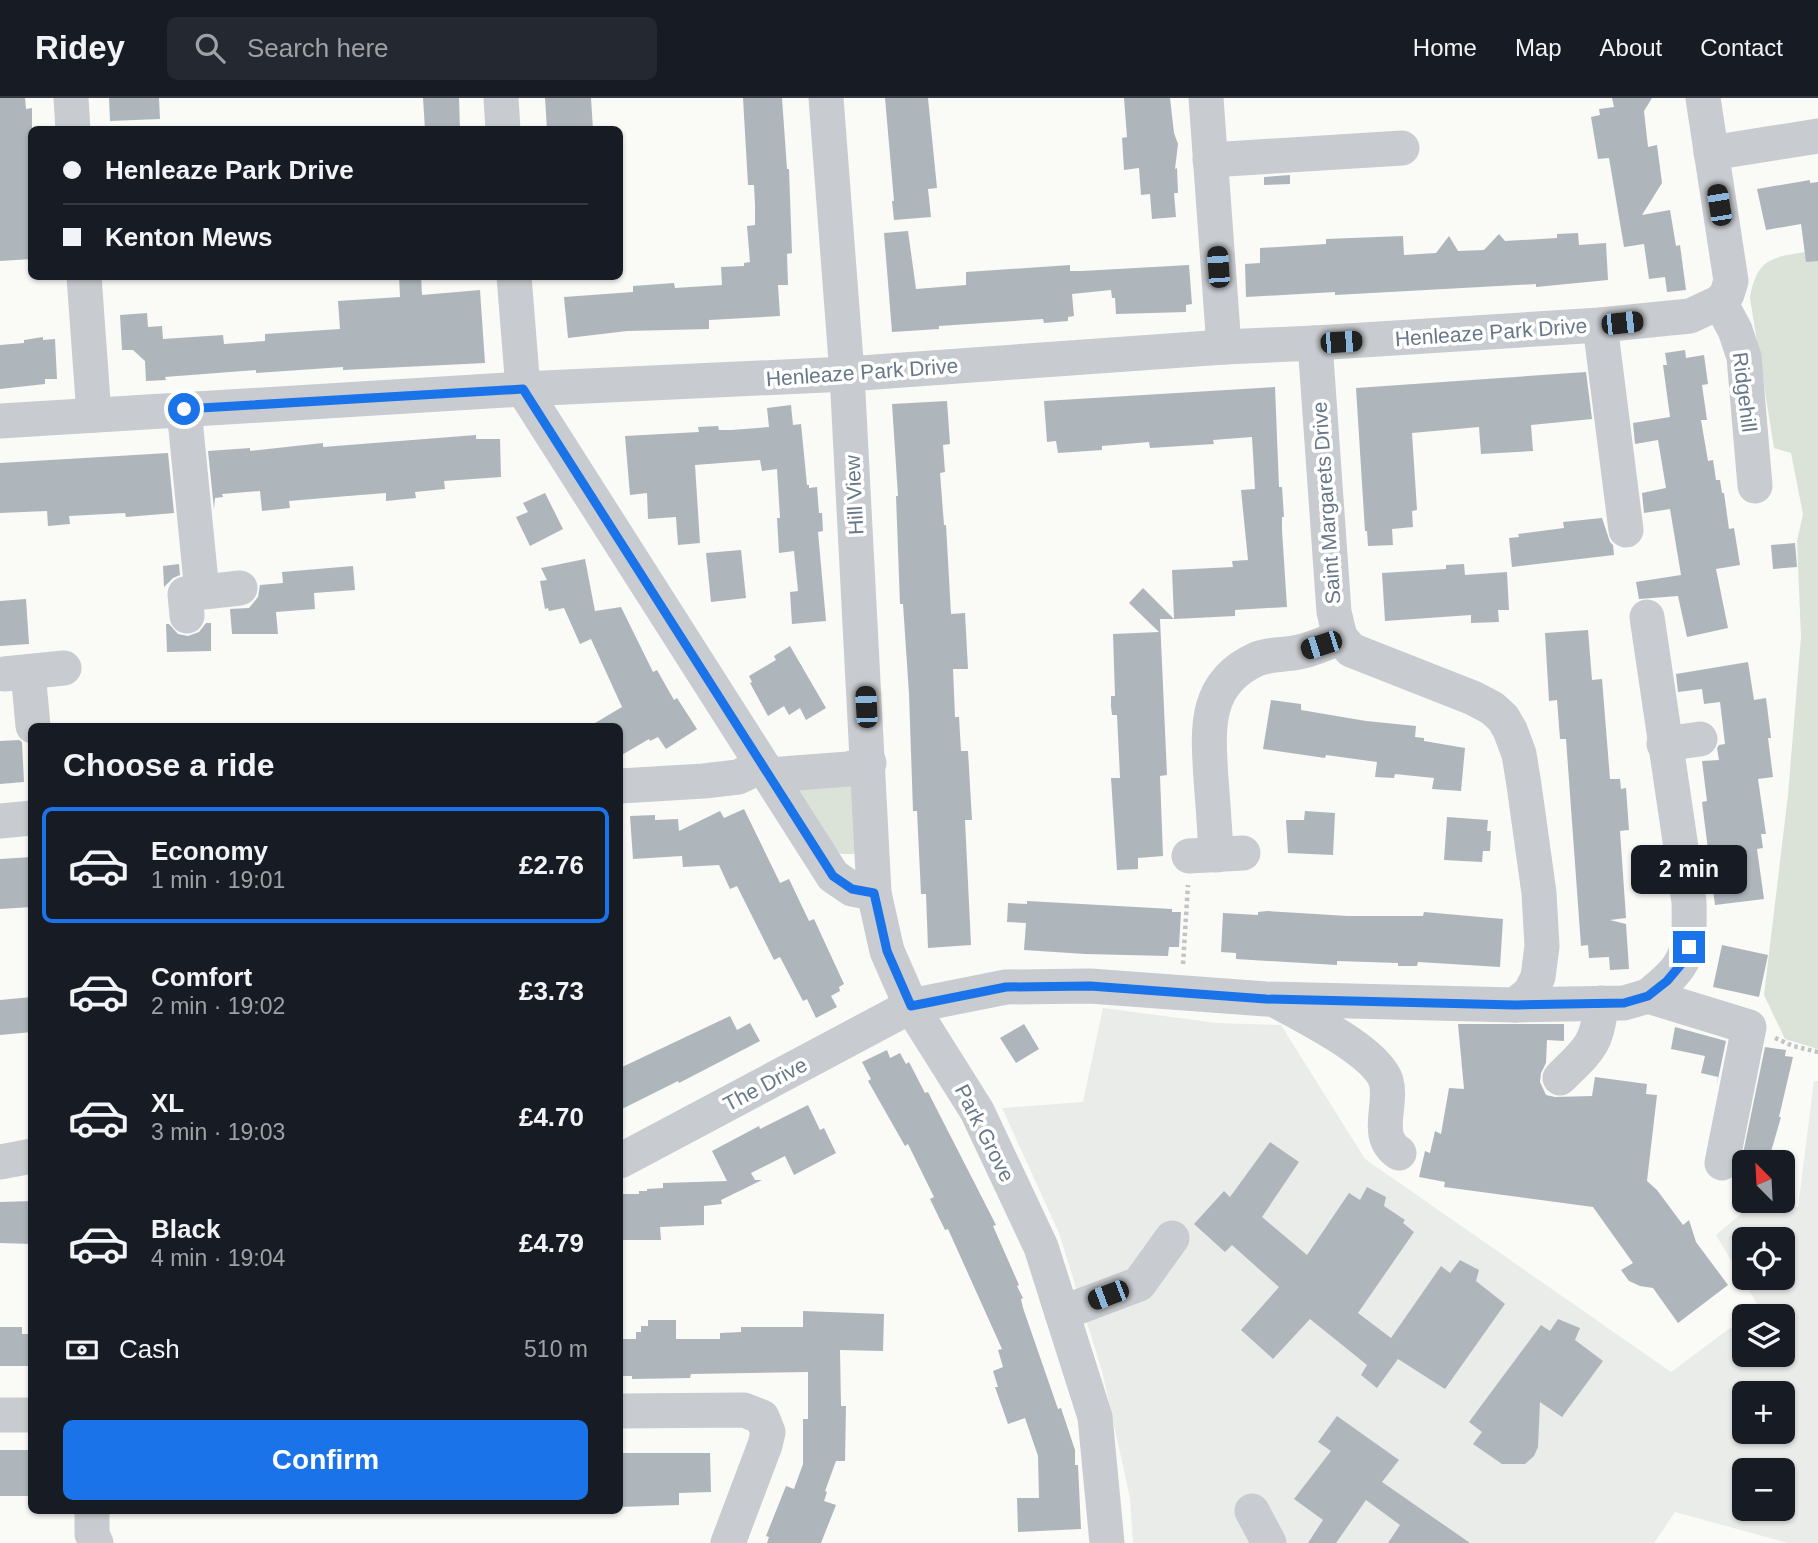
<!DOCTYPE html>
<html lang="en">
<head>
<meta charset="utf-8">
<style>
	body { margin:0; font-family:Arial,sans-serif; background:#242831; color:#f1f3f6; height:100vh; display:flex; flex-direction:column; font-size:26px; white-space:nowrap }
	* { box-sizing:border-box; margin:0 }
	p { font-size:23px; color:#9ea1a6 }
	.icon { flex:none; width:38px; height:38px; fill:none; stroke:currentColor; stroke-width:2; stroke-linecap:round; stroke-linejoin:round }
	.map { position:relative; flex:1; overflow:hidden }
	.panel { position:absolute; left:28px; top:625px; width:595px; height:791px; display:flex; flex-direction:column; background:#171b24; border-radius:10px; box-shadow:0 2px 5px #0004 }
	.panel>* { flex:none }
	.guide { position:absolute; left:28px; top:28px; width:595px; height:154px; border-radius:10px; box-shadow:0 2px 5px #0004; display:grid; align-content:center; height:154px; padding:0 35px; background:#171b24 }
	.needle { width:46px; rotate:336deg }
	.fabs { position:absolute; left:1732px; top:1052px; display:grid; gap:14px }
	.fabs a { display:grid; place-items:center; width:63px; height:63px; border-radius:10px; background:#171b24; box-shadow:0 2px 5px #0004; font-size:35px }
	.end { position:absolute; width:32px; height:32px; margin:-16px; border:9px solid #1a73e8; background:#fff; box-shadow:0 0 0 4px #fff }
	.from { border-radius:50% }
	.bubble { position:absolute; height:49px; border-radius:10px; background:#171b24; box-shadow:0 2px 5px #0004; font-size:23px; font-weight:600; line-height:49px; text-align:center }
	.car { position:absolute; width:21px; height:42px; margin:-21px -10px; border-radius:9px; box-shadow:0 0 5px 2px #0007; background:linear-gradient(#222 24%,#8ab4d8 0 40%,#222 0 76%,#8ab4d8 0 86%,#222 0) }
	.guide b { display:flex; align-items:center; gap:24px; height:66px; font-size:26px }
	.guide b+b { border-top:2px solid #363941 }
	.guide i { width:18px; height:18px; background:#f1f3f6 }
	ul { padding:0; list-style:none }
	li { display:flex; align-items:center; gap:21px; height:116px; margin:0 14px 10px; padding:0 21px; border:4px solid transparent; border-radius:10px }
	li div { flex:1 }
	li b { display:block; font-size:26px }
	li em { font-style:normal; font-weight:600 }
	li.active { border-color:#1a73e8 }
	li>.icon { width:63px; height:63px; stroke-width:1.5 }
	h2 { padding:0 35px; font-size:32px; line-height:84px }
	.pay { display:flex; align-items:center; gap:18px; height:77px; padding:0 35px; font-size:26px }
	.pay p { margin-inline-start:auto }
	.cta { display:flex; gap:14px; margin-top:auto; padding:14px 35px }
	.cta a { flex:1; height:80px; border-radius:10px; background:#1a73e8; color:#fff; font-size:28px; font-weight:600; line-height:80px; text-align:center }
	header { display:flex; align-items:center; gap:42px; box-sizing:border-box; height:98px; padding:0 35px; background:#171b24; border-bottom:2px solid #363941 }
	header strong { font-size:33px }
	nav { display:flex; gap:38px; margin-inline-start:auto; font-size:24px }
	.search { width:490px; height:63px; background:#242831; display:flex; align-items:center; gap:18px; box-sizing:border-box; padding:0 24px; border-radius:10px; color:#9ea1a6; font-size:26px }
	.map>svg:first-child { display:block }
	.built { fill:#eaecea; fill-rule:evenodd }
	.green { fill:#dbe2d8 }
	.building { fill:#aeb6bc }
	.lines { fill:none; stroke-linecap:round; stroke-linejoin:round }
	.path { stroke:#c1c4c6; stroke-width:4.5; stroke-dasharray:3.5 3.5; stroke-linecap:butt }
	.minor { stroke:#c8cbcf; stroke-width:35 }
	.route { stroke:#1a73e8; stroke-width:9 }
	.labels { text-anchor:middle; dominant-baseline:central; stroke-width:7; stroke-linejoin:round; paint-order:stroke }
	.street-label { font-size:21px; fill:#687889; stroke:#fff }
</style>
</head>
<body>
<header>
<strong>Ridey</strong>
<div class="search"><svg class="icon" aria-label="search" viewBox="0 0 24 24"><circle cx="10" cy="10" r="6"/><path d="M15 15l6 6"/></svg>Search here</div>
<nav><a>Home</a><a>Map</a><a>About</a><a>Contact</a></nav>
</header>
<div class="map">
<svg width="1818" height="1445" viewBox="0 0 1818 1445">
	<rect width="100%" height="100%" fill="#fafaf7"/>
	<!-- built -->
	<path class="built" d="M1103,910L1217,925L1281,927L1365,1061L1671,1274L1745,1219V1256H1783V1218H1747L1759,1209L1716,1137L1748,1110L1798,1109L1814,983H1818V1445H1788L1675,1414L1654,1445H1133L1130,1400L1102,1273L1059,1135L1002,1010L1083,1004ZM1745,1141H1783V1180H1745ZM1745,1295H1783V1334H1745ZM1745,1372H1783V1410H1745Z"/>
	<!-- green -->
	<g class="green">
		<path d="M1818,152V951L1785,941L1764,897L1788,697L1801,539L1797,443L1803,416L1791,355L1774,350L1750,200C1757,155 1779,159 1818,152Z"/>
		<polygon points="857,681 863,745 853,756 842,756 830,751 788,689"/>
	</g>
	<!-- building -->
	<g class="building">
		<polygon points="0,0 25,0 26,11 32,10 32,161 0,163"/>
		<polygon points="109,0 159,0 160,21 110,23"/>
		<polygon points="423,0 459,0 460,32 425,32"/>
		<polygon points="545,0 591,0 593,32 547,32"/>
		<polygon points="743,0 782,0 787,71 789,71 792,155 787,156 788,187 778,187 780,218 709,222 709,231 627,233 568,240 564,199 633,194 633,188 674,185 675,190 722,187 721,169 744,168 744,165 750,164 747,128 755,127 755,107 754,87 748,87"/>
		<polygon points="885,0 928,0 937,90 928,91 931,119 894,122 892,103 894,103"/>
		<polygon points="1124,0 1170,0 1174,35 1178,46 1175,71 1177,70 1178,95 1174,95 1176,119 1152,121 1150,96 1141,97 1139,70 1124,72 1122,40 1127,39"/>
		<polygon points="1612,0 1652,0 1644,13 1648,49 1657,47 1662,85 1642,117 1670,112 1676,148 1680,147 1686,192 1667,194 1665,179 1649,181 1644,146 1624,149 1609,60 1598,61 1591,19 1600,17 1599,11 1614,9"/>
		<polygon points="1290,77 1290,86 1264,87 1264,79"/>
		<polygon points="1810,82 1810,85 1818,84 1818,163 1806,164 1801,126 1766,132 1757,91"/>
		<polygon points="908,133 916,191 966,187 966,174 1070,167 1070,173 1082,173 1189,167 1192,206 1186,207 1186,214 1116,216 1115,200 1112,200 1111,192 1072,196 1074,218 1068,219 1068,223 1044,225 1043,221 939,228 939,231 892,234 884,135"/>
		<polygon points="1578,135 1579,147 1606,145 1608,182 1536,189 1536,186 1335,197 1335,194 1246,199 1245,166 1260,165 1260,150 1326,146 1326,141 1403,138 1404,157 1436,155 1449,138 1458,153 1484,152 1499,136 1505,143 1557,140 1557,136"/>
		<polygon points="399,178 421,178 422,197 480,192 485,265 343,272 343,269 256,275 256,272 165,279 166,282 146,283 145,263 133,252 122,252 120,217 147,215 148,229 162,228 163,241 223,237 224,246 265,243 265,236 340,231 338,203 400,199"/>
		<polygon points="43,239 43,242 55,241 57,281 45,281 45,286 0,291 0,247 24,245 24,242"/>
		<polygon points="1685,252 1686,260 1704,257 1708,286 1702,287 1707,322 1701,322 1708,363 1713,362 1716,382 1720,382 1722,395 1724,395 1729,431 1734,430 1740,467 1716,471 1728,530 1687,539 1678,498 1639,501 1636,484 1681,477 1670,411 1644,415 1642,395 1666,390 1658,342 1635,346 1633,325 1670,319 1663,267 1667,267 1665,255"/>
		<polygon points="1586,274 1592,321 1531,327 1533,353 1481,356 1479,329 1412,335 1417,412 1412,413 1413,429 1392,431 1393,447 1368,448 1367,433 1365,433 1356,290"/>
		<polygon points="1275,289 1279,389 1282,389 1284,419 1282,419 1282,432 1287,509 1235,512 1235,518 1174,521 1172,472 1233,469 1232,463 1248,462 1241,392 1255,391 1252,339 1213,342 1214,346 1150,350 1149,344 1102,348 1102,352 1058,355 1056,343 1047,344 1044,303"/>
		<polygon points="947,303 950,346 943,347 945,374 940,375 944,427 946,427 951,516 965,515 968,571 953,571 955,619 959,619 961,653 968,653 972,722 965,722 971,847 928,850 926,796 921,796 917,713 913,713 909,596 903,506 900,506 896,398 898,398 892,306"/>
		<polygon points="791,307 793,327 801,326 807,387 809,387 809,390 817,389 819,415 822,415 823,433 818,434 826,523 792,526 790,494 798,493 794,453 779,455 777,420 780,420 777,371 762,373 760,362 695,367 700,445 678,447 676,419 648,421 647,395 630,397 625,338 699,334 698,329 718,328 719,332 731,332 769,329 767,310"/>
		<polygon points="476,337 476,341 500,341 501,379 444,383 445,391 415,394 416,400 386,403 386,395 348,398 289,403 290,410 262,413 260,393 222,396 223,399 215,400 214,411 208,353 250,350 250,353 323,345 323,349"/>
		<polygon points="168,355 174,415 126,419 125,415 69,418 70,426 48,428 47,413 0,415 0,365"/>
		<polygon points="545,395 563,431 530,448 516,419 528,414 523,405"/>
		<polygon points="1602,420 1610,444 1613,447 1614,457 1512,469 1509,440 1519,439 1518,436 1564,430 1563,424"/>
		<polygon points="1795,445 1797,469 1773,471 1771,447"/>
		<polygon points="741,452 746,500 711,504 706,455"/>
		<polygon points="585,461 595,513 621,509 653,574 657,572 674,602 677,600 697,631 666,651 658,639 650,643 649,641 620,658 620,628 590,628 622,609 591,541 580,546 564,510 549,513 548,510 545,511 540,483 547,482 541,470"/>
		<polygon points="179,466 180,477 173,480 164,489 163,468"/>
		<polygon points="1464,466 1465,477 1507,474 1509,512 1498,512 1499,524 1471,525 1471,517 1385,523 1382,475 1446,471 1446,467"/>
		<polygon points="353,468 355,492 314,495 315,511 276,514 278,536 232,536 230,511 249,510 258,499 260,487 283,485 282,474"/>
		<polygon points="1143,490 1174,521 1160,521 1167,677 1160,678 1163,758 1138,760 1138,771 1117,772 1111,680 1120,680 1117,617 1112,617 1111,608 1111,598 1115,598 1113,536 1159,534 1129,505"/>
		<polygon points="26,501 29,546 0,548 0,503"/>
		<polygon points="206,525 211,525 211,553 167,554 166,526 169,526 178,536 188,538 199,534"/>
		<polygon points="1588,532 1592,582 1602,581 1610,681 1620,681 1621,691 1626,690 1629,732 1620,733 1626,820 1610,822 1626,826 1629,871 1610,872 1609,859 1589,860 1588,847 1581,848 1566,641 1560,641 1557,602 1549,603 1545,535"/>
		<polygon points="790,548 826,610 806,622 800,610 789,617 784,608 768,618 750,585 752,584 749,578 776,562 774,558"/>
		<polygon points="1748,564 1754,602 1766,600 1771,640 1768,640 1773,679 1758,681 1766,736 1761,736 1763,750 1757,751 1764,801 1715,807 1702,704 1707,703 1702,663 1719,662 1717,650 1719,647 1725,646 1720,604 1704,606 1702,591 1678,594 1676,576"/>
		<polygon points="1271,602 1301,606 1301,612 1366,623 1416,628 1415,639 1424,640 1424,643 1465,650 1461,693 1432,691 1434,680 1395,676 1394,680 1375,679 1377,664 1326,657 1325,660 1263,651"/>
		<polygon points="19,642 22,644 24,684 0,686 0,643"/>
		<polygon points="744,711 780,785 789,781 809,823 814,821 844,886 839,889 840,893 831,898 837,909 816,920 807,901 803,903 780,859 774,862 737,788 730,791 719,767 683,769 682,758 633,761 630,718 655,717 655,722 678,721 679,733 720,713 724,720"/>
		<polygon points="1305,713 1335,715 1333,757 1288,755 1286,722 1304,722"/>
		<polygon points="1447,719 1488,722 1487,733 1491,733 1490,753 1483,753 1482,764 1444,762"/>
		<polygon points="32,759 32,809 0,811 0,761"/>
		<polygon points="1027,803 1172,811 1172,814 1181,814 1179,849 1169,849 1168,858 1085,856 1024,852 1026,825 1007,824 1008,805 1027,806"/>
		<polygon points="1267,813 1348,818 1423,818 1424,814 1503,821 1500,869 1418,864 1417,868 1398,868 1398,865 1337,863 1337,867 1236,861 1236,855 1221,854 1223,815 1258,817 1258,814"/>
		<polygon points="1722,847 1768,857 1759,899 1713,889"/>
		<polygon points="32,899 32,934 0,937 0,902"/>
		<polygon points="730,918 737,932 750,925 760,943 679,985 678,983 620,1012 620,970"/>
		<polygon points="1024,926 1039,951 1016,965 1000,940"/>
		<polygon points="1458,926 1564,926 1564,943 1547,942 1546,965 1541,975 1540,984 1546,997 1555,999 1592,998 1595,979 1647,986 1646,996 1657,997 1647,1083 1657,1092 1683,1127 1689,1122 1696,1144 1728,1187 1678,1225 1653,1190 1640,1188 1629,1183 1621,1172 1633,1165 1593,1109 1444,1089 1445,1084 1419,1079 1425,1053 1430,1055 1435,1033 1441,1036 1449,990 1464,991"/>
		<polygon points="1675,929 1726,943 1717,986 1718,979 1701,975 1705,958 1671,951"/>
		<polygon points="1765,949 1786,952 1785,958 1793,959 1779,1019 1781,1019 1768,1064 1745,1064 1745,1077 1739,1075"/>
		<polygon points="887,952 890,960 900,955 906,966 909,964 925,995 928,994 996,1127 993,1128 1019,1187 1017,1188 1023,1200 1021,1201 1023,1210 1058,1311 1061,1310 1075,1352 1075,1367 1078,1367 1081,1431 1018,1434 1017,1400 1039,1400 1038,1358 1025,1320 1008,1326 995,1289 998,1289 993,1273 1003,1269 998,1252 1002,1251 948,1131 945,1132 930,1101 934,1099 908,1046 905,1048 868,983 871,981 862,964"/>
		<polygon points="808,1007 820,1032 824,1030 836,1055 794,1077 785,1058 751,1075 755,1082 762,1082 721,1102 722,1106 704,1108 704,1127 660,1129 661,1142 622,1142 620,1096 639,1096 639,1093 647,1093 647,1091 663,1090 663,1085 727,1083 712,1053 759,1028 760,1031"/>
		<polygon points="1270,1044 1299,1064 1262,1119 1307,1157 1349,1095 1360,1102 1367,1089 1386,1099 1384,1108 1405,1122 1403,1125 1414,1134 1358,1215 1391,1240 1441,1168 1450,1175 1460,1162 1479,1172 1476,1183 1505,1206 1445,1291 1398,1261 1377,1290 1361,1277 1367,1267 1310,1221 1273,1261 1241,1232 1279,1189 1232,1147 1225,1154 1194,1126 1224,1093 1230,1099"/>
		<polygon points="32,1103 32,1146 0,1145 0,1104"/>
		<polygon points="803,1213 884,1216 883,1253 840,1252 841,1308 846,1308 845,1363 836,1363 825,1393 827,1394 824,1403 836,1407 821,1445 767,1445 769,1439 766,1438 786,1388 794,1391 803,1366 803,1321 808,1321 808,1274 691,1276 690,1280 632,1281 632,1278 620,1278 620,1241 636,1241 636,1234 641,1234 641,1228 648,1228 648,1222 676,1222 676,1241 720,1241 720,1235 741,1234 741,1229 803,1229"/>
		<polygon points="1558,1221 1580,1230 1575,1242 1603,1263 1562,1319 1540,1304 1538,1349 1534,1358 1525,1366 1502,1366 1473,1346 1482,1334 1469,1324 1541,1227 1550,1233"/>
		<polygon points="0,1229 22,1229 22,1236 32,1236 32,1268 0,1268"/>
		<polygon points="1337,1318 1399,1362 1382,1384 1470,1445 1388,1445 1400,1427 1366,1402 1336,1445 1308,1445 1323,1422 1294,1401 1331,1353 1318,1344"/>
		<rect x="0" y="1352" width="32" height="46"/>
		<polygon points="620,1355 710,1355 711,1394 679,1395 679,1407 620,1409"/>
	</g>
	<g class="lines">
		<!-- path -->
		<g class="path">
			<polyline points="1183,866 1188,787"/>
			<polyline points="1775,940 1793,948 1818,954"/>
		</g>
		<!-- minor -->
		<g class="minor">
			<polyline points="71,0 73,32"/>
			<polyline points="501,0 503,32"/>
			<polyline points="826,0 847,276 874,795 887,853 911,908 977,1013 1041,1149 1095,1319 1107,1445"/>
			<polyline points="1206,0 1224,249"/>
			<polyline points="1711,55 1818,38"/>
			<polyline points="1210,62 1402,50"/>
			<polyline points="84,178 94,317"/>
			<polyline points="514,178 523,291 833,778 852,791 874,795"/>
			<polyline points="1720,204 1735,232 1744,259 1755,388"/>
			<polyline points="1600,227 1626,432"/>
			<polyline points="1315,245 1334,514 1340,539 1351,552 1473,600 1492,610 1503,620 1510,632 1519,656 1524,687 1539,795 1542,848 1538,879 1530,895 1515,907"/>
			<polyline points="184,311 202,494"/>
			<polyline points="0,323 523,291 847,276 1224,249 1315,245 1600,227 1690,218 1720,204 1727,196 1731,183 1703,0"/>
			<polyline points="187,518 185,496 240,490"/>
			<path d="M1647,519L1689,804C1690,855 1689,866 1648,898"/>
			<polyline points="28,574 33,628"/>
			<polyline points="4,576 64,570"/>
			<polyline points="1664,646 1700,641"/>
			<polyline points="769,677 848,671 869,665"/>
			<polyline points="620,688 704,683 738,679 762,668"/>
			<polyline points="0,723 32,720"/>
			<path d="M1216,757C1215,732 1213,707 1211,681C1208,632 1203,585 1257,561C1269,556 1286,557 1299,554C1313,551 1327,545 1340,539"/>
			<polyline points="1189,758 1243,755"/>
			<path d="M1277,903C1305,919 1376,953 1386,983C1393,1008 1373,1038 1399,1055"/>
			<path d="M1560,980C1588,952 1598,947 1601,905"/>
			<polyline points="620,1063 911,908 1006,889 1090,888 1266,901 1515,907 1624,905 1648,898 1749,929 1722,1065"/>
			<polyline points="0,1064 32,1058"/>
			<polyline points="1062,1215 1139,1186 1172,1140"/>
			<polyline points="620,1313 744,1312 762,1319 768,1334 765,1347 728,1445"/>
			<polyline points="0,1317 32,1317"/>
			<polyline points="92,1412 92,1436 96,1445"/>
			<polyline points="1252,1413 1269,1445"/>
		</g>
	</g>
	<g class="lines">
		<!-- route -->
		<polyline class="route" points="184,311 523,291 833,778 852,791 874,795 887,853 911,908 1006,889 1090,888 1266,901 1515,907 1624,905 1648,898 1667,883 1683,864 1689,849"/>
	</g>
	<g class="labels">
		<!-- street labels -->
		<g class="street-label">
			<text transform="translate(1491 234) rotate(-4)">Henleaze Park Drive</text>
			<text transform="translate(862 274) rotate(-4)">Henleaze Park Drive</text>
			<text transform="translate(1745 294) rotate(83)">Ridgehill</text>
			<text transform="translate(854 397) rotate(-93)">Hill View</text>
			<text transform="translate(1326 405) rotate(-94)">Saint Margarets Drive</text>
			<text transform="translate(765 986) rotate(-28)">The Drive</text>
			<text transform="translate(985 1035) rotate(63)">Park Grove</text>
		</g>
	</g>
</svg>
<div class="fabs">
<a><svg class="needle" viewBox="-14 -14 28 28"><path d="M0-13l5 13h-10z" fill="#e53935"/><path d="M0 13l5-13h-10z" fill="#9ea1a6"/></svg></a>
<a><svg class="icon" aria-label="locate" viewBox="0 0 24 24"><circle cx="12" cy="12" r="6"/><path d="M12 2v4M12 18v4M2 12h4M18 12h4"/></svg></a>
<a><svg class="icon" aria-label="layers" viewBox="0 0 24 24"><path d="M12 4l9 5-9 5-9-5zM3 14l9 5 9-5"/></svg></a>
<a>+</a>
<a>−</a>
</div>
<i class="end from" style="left:184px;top:311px"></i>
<i class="end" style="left:1689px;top:849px"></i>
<div class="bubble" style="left:1631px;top:747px;width:116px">2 min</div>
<i class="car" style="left:1719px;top:107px;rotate:351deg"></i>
<i class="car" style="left:1218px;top:169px;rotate:356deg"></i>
<i class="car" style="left:1622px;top:225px;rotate:84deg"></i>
<i class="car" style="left:1341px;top:244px;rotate:86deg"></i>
<i class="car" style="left:1321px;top:547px;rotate:252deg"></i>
<i class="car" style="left:866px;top:609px;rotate:357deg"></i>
<i class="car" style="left:1108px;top:1197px;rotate:249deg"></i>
<div class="guide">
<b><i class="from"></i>Henleaze Park Drive</b>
<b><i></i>Kenton Mews</b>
</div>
<section class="panel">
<h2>Choose a ride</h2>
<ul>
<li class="active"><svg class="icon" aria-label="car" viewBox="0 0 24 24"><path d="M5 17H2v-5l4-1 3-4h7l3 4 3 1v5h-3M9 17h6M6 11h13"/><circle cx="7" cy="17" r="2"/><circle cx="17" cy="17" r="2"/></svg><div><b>Economy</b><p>1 min · 19:01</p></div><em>£2.76</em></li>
<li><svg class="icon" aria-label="car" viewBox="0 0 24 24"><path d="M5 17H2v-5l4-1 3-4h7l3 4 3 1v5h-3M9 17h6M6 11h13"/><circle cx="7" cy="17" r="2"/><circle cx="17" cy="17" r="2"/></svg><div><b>Comfort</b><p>2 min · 19:02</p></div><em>£3.73</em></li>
<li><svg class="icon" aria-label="car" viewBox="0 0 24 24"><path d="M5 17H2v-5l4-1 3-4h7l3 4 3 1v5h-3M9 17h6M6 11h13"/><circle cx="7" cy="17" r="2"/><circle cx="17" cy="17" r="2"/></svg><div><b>XL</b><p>3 min · 19:03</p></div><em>£4.70</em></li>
<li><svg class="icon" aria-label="car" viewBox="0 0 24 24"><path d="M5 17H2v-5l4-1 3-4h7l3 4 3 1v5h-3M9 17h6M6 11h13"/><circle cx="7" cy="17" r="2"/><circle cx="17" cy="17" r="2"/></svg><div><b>Black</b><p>4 min · 19:04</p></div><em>£4.79</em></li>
</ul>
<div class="pay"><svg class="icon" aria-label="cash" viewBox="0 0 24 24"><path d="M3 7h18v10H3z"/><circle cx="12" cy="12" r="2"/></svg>Cash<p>510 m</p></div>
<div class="cta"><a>Confirm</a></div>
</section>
</div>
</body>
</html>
